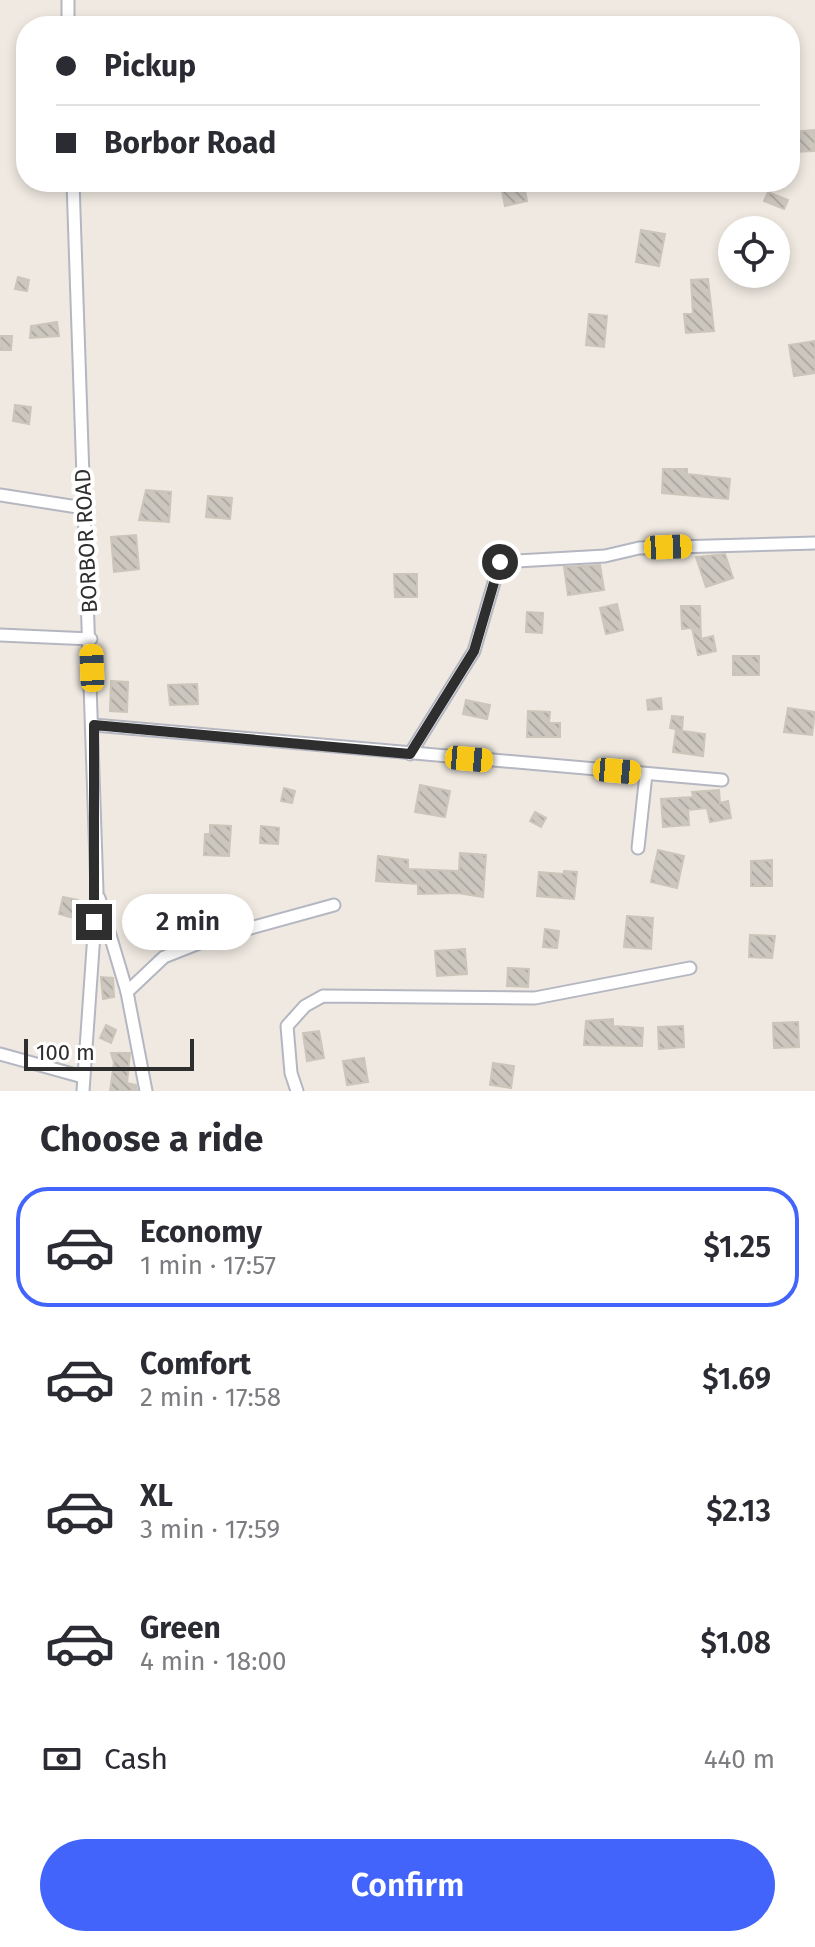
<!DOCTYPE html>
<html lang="en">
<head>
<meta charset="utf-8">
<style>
	body { margin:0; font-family:"Fira Sans",sans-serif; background:#f7f7f7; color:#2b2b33; height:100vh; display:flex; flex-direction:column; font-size:30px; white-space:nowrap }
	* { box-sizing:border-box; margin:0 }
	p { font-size:26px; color:#7c7c81 }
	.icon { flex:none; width:44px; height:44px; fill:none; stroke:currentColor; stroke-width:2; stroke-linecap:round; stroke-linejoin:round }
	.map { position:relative; height:1091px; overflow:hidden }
	.drawer { display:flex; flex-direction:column; background:#fff; flex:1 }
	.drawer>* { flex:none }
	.top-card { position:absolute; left:16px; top:16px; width:784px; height:176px; border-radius:32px; box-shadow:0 4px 12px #0003; display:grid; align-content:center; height:176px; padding:0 40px; background:#fff }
	.controls { position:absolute; left:718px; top:216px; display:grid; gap:16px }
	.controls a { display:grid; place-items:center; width:72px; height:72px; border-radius:50%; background:#fff; box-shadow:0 4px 12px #0003; font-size:40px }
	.scale { position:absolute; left:24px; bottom:20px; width:170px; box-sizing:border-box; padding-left:8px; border:4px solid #2e2e2e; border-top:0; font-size:22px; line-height:28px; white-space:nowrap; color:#2e2e2e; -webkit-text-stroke:6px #fff; paint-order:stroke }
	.end { position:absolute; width:36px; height:36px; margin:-18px; border:10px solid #2e2e2e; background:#fff; box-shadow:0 0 0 4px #fff }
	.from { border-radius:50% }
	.bubble { position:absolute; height:56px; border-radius:28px; background:#fff; box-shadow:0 4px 12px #0003; font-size:26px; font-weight:600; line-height:56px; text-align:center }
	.car { position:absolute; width:24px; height:48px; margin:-24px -12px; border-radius:10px; box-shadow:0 0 6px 2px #0007; background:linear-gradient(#f5c518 24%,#345 0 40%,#f5c518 0 76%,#345 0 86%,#f5c518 0) }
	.top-card b { display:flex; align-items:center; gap:28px; height:76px; font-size:30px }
	.top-card b+b { border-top:2px solid #e1e1e2 }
	.top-card i { width:20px; height:20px; background:#2b2b33 }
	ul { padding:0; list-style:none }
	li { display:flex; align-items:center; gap:24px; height:120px; margin:0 16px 12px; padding:0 24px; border:4px solid transparent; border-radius:32px }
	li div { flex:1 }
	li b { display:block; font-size:30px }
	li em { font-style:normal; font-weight:600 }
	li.on { border-color:#4264fb }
	li>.icon { width:72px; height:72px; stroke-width:1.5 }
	h2 { padding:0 40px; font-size:36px; line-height:96px }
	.pay { display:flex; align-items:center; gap:20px; height:88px; padding:0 40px; font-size:30px }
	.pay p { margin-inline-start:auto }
	.primary-button { display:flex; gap:16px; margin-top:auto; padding:16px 40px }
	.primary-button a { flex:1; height:92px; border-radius:48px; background:#4264fb; color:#fff; font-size:32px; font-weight:600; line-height:92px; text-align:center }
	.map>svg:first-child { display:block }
	.building { fill:url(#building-back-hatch); stroke:#cbc5ba; stroke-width:2 }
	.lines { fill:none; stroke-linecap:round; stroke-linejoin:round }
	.minor-casing { stroke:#b4b7c1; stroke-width:15 }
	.minor { stroke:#fff; stroke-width:11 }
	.route { stroke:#2e2e2e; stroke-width:10 }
	.labels { text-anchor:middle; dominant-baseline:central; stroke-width:8; stroke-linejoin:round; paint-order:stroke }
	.street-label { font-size:22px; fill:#2e2e2e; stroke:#fff }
</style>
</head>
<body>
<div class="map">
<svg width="815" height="1091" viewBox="0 0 815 1091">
	<defs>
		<pattern id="building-back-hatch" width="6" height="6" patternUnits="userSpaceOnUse" patternTransform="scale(2)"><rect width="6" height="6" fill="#cbc7bf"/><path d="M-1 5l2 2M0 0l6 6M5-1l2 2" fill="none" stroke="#afaba4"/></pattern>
	</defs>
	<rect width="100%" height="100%" fill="#efe9e1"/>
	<!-- building -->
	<g class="building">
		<polygon points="815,130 815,151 792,152 791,132"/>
		<polygon points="524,186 527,201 505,206 502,191"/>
		<polygon points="768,192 788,200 784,209 764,201"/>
		<polygon points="641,230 665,234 659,266 636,262"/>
		<polygon points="18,277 29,280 27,291 15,289"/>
		<polygon points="708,279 714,331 686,333 684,314 693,314 691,280"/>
		<polygon points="589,314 607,316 604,347 586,345"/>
		<polygon points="57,322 59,336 30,338 31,326"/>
		<polygon points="0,336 12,336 11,350 0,350"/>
		<polygon points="815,341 815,373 794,376 789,345"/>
		<polygon points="15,405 31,407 29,424 13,421"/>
		<polygon points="663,469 687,469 687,474 730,479 728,499 662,493"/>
		<polygon points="146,490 171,492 169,522 139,520"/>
		<polygon points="208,496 232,498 230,519 206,517"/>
		<polygon points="136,535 139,569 114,572 111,537"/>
		<polygon points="725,554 733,578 706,587 696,557"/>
		<polygon points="600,565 604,590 568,595 564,567"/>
		<polygon points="394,574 417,574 417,597 395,597"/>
		<polygon points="617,604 623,630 606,634 600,608"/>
		<polygon points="681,606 700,606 701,639 713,636 716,651 698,655 692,628 682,629"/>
		<polygon points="527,612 543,613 542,633 526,632"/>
		<rect x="733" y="656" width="26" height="19"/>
		<polygon points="111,681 128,682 127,712 110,711"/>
		<polygon points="197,684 198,704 170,705 168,685"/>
		<polygon points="661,698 662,709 648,710 647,700"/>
		<polygon points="466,700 490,705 487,719 463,714"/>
		<polygon points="788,708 815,712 812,735 784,732"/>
		<polygon points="528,711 550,712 549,723 560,723 560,737 527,737"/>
		<polygon points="672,716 683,717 682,730 670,728"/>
		<polygon points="676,730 705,734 703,756 673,752"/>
		<polygon points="420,785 450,791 445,817 415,812"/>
		<polygon points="284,788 295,791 292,803 281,801"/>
		<polygon points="719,790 720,803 728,801 731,818 710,822 707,808 688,810 689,825 663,827 661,799 693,797 692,792"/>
		<polygon points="535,812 546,818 541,827 530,821"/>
		<polygon points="210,825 231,826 229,856 204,855 205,834 210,834"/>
		<polygon points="261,826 279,828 278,844 260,843"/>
		<polygon points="658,850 684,856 677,888 651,882"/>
		<polygon points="460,853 486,855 483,897 458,893 418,894 418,884 376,881 378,856 408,860 408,869 459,871"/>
		<polygon points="772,860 772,886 751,886 751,861"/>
		<polygon points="564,871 577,872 574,899 537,896 539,872 564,874"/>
		<polygon points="63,897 78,900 74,918 59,914"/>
		<polygon points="627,916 653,918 651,949 624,947"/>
		<polygon points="545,929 559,931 557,948 543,947"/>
		<polygon points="750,935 775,936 772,958 749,957"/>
		<polygon points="465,949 467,974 437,976 435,951"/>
		<polygon points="508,968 529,969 528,987 507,986"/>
		<polygon points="101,977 113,978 114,997 103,999"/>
		<polygon points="613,1019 613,1026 643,1028 642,1046 584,1045 586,1021"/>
		<polygon points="798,1022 799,1047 774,1048 773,1023"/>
		<polygon points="106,1025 116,1030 111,1043 100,1038"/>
		<polygon points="683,1026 684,1047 659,1049 658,1027"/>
		<polygon points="319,1031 324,1058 307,1061 303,1033"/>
		<polygon points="111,1053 130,1053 127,1083 136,1085 137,1091 110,1091 114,1063"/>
		<polygon points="364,1058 368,1082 347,1085 343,1061"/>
		<polygon points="493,1063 514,1066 511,1088 490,1085"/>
	</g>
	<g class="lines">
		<defs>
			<g id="minor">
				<polyline points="68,0 68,26"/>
				<polyline points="73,182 97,891 83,1091"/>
				<polyline points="0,495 84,508"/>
				<polyline points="0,635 91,639"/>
				<polyline points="94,725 722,780"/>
				<polyline points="410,754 474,651 500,562 605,556 639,548 815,543"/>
				<polyline points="638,848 646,774"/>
				<polyline points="99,898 127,992 146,1091"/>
				<polyline points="127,992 164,957 207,940 334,905"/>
				<polyline points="0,1054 83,1077"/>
				<polyline points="297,1091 291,1073 287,1026 305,1006 323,996 535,998 690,968"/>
			</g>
		</defs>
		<!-- minor casing -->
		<use href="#minor" class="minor-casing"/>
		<!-- minor -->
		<use href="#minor" class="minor"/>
	</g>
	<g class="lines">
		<!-- route -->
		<polyline class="route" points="94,922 94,725 410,754 474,651 500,562"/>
	</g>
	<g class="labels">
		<!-- street labels -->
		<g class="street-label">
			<text transform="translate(86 541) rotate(-93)">BORBOR ROAD</text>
		</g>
	</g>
</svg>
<div class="controls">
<a><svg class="icon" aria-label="locate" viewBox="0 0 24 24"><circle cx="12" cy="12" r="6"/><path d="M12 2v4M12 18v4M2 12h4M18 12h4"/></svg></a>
</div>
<div class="scale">100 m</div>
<i class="end from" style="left:500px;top:562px"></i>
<i class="end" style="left:94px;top:922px"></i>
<div class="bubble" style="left:122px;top:894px;width:132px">2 min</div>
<i class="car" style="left:668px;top:547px;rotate:88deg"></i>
<i class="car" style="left:92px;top:668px;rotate:358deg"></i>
<i class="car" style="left:469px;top:759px;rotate:95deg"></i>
<i class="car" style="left:617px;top:771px;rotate:95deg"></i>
<div class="top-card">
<b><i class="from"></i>Pickup</b>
<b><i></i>Borbor Road</b>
</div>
</div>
<section class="drawer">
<h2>Choose a ride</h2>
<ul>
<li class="on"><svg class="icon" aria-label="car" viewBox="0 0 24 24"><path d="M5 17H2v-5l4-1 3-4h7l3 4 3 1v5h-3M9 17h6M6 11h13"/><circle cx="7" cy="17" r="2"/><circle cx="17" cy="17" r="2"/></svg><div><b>Economy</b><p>1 min · 17:57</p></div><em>$1.25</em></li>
<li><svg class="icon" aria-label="car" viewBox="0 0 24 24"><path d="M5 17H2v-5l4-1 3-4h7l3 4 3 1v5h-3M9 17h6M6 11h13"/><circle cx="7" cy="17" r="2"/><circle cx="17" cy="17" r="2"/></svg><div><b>Comfort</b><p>2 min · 17:58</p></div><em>$1.69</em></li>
<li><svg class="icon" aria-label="car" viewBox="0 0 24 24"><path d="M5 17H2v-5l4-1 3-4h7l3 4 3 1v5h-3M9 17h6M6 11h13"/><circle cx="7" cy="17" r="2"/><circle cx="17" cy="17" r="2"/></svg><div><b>XL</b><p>3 min · 17:59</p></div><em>$2.13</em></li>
<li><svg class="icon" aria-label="car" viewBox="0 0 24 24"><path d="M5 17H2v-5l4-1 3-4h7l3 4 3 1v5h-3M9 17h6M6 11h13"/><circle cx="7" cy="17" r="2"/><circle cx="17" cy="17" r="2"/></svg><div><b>Green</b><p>4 min · 18:00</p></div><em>$1.08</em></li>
</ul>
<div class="pay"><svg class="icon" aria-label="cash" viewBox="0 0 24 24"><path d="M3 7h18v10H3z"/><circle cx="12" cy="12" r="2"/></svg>Cash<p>440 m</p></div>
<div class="primary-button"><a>Confirm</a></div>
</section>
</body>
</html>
